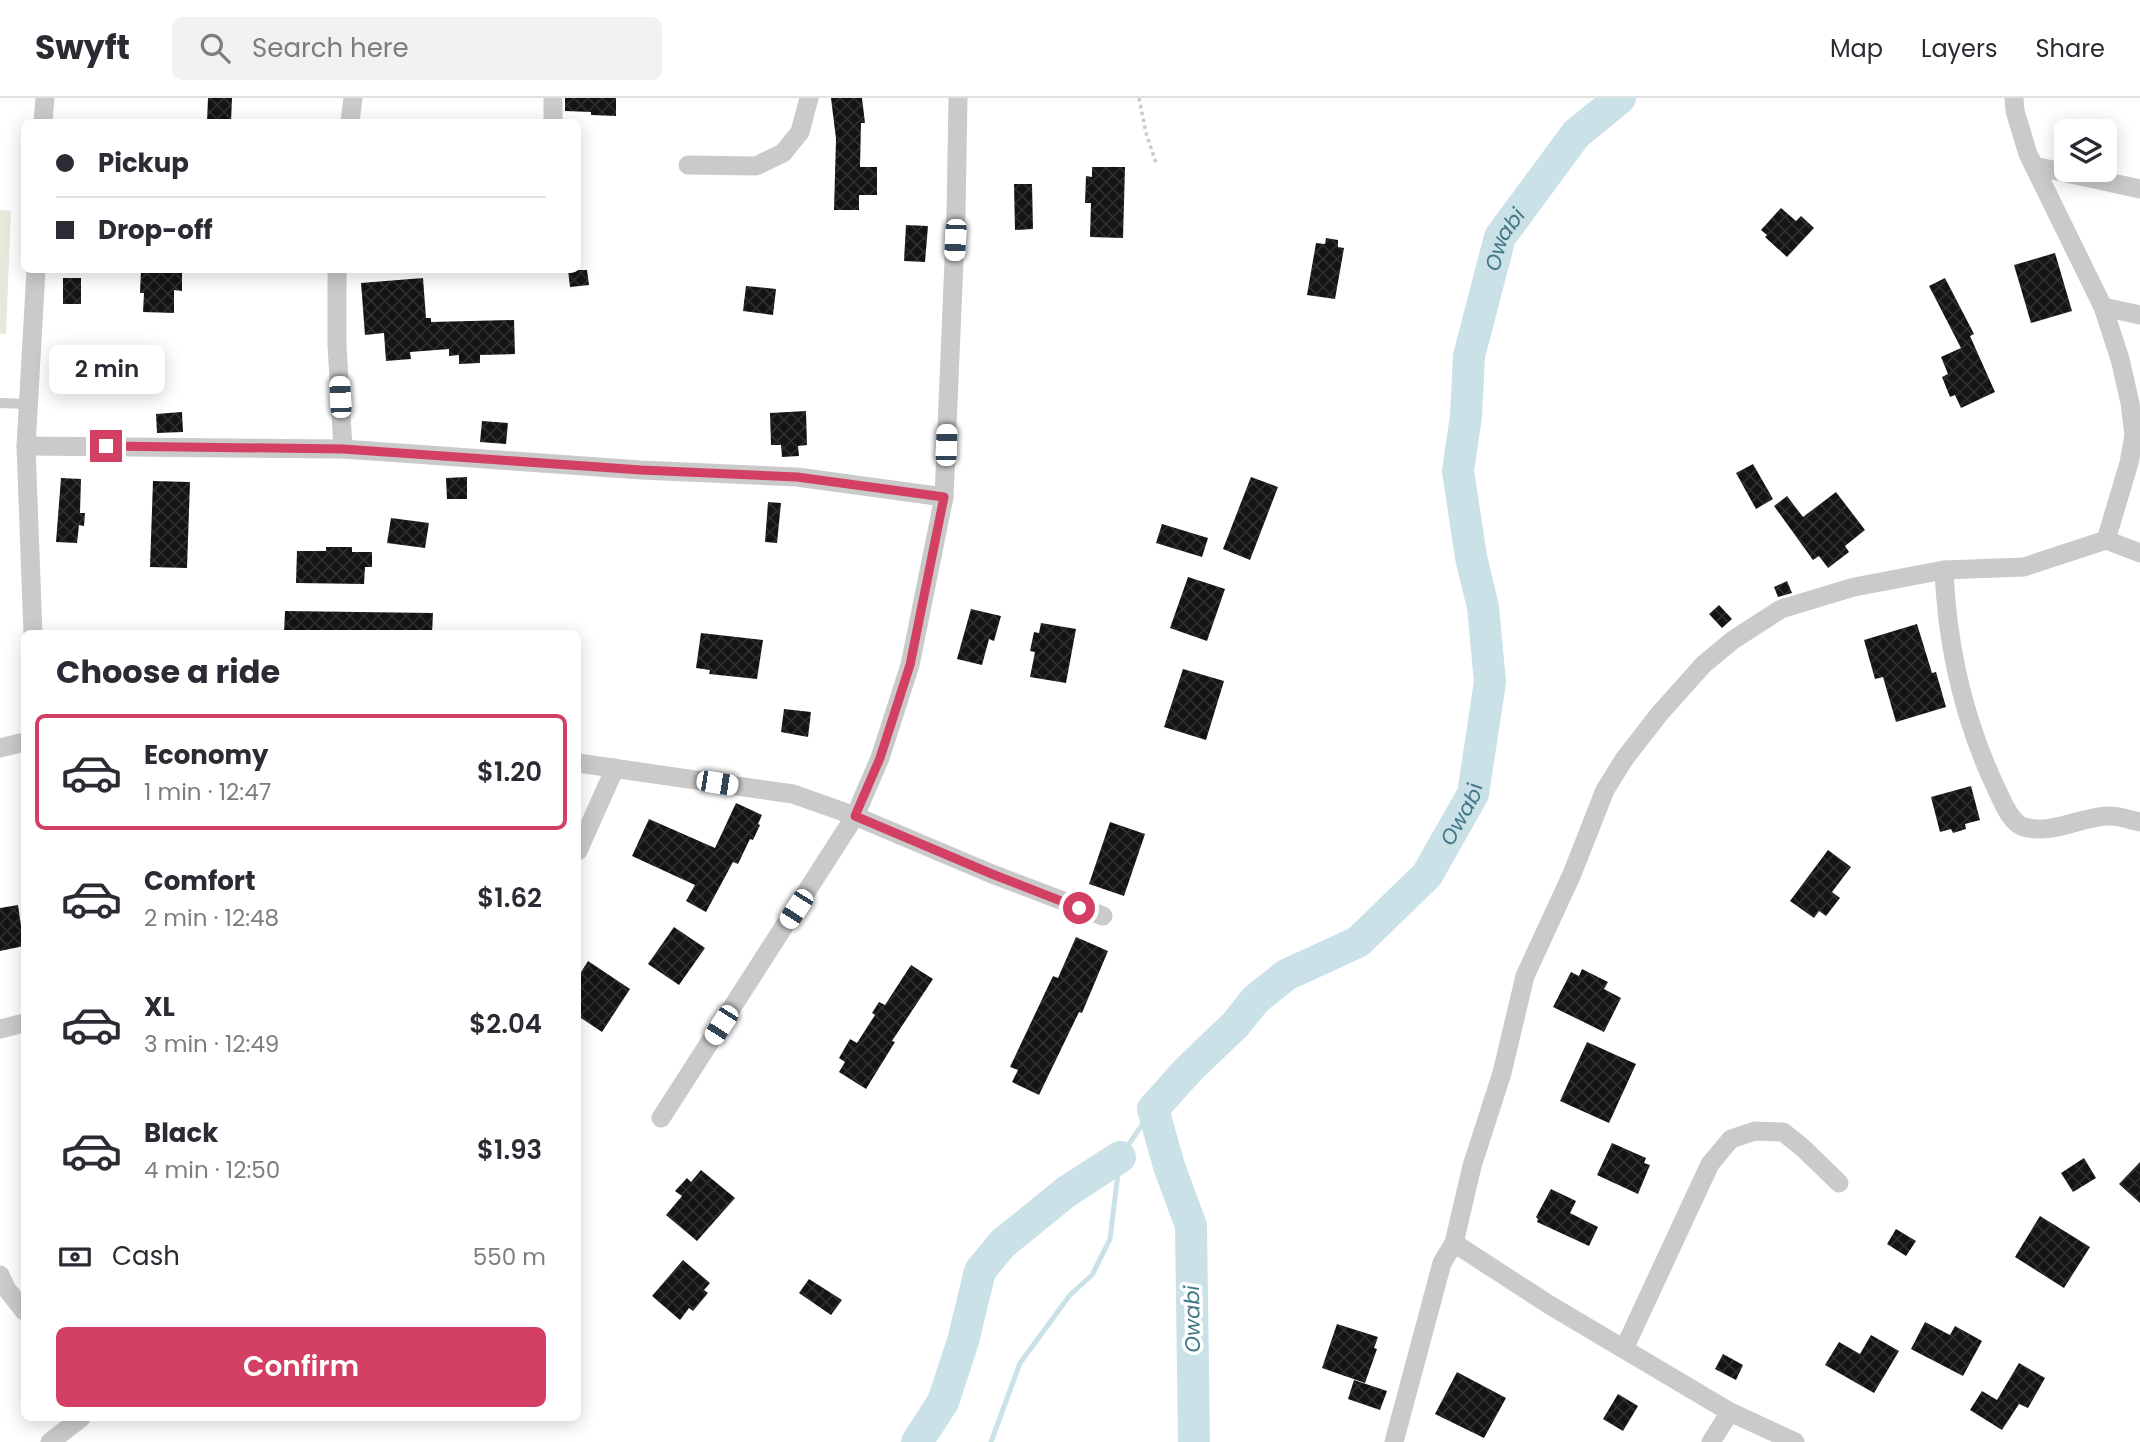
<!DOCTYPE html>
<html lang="en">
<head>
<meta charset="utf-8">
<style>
	body { margin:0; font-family:Poppins,sans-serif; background:#f2f2f3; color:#2b2b33; height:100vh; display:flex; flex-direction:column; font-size:26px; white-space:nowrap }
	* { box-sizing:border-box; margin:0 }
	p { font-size:23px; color:#7c7c81 }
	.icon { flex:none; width:38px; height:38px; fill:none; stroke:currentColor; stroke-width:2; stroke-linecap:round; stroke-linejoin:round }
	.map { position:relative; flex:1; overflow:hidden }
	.panel { position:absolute; left:21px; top:532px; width:560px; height:791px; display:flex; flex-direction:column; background:#fff; border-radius:10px; box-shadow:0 4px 18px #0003 }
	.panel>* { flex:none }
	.hud { position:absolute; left:21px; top:21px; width:560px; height:154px; border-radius:10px; box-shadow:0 4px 18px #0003; display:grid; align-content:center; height:154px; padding:0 35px; background:#fff }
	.controls { position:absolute; left:2054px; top:21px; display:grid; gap:14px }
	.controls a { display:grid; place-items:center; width:63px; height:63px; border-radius:10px; background:#fff; box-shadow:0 4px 18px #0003; font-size:35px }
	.end { position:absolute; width:32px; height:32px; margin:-16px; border:9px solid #d34064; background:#fff; box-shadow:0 0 0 4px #fff }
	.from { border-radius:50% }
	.bubble { position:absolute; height:49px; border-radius:10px; background:#fff; box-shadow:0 4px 18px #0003; font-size:23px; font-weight:600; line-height:49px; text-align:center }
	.car { position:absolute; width:21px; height:42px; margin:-21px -10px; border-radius:9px; box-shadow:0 0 5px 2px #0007; background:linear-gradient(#fff 24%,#345 0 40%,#fff 0 76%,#345 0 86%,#fff 0) }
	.hud b { display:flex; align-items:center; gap:24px; height:66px; font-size:26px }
	.hud b+b { border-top:2px solid #e1e1e2 }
	.hud i { width:18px; height:18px; background:#2b2b33 }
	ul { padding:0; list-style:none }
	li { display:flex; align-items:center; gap:21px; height:116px; margin:0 14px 10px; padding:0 21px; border:4px solid transparent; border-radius:10px }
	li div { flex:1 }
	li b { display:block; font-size:26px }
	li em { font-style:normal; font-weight:600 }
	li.on { border-color:#d34064 }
	li>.icon { width:63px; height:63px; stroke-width:1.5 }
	h2 { padding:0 35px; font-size:32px; line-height:84px }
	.pay { display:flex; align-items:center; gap:18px; height:77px; padding:0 35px; font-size:26px }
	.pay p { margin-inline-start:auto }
	.button { display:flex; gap:14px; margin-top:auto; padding:14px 35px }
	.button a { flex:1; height:80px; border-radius:10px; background:#d34064; color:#fff; font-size:28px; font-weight:600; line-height:80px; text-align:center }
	header { display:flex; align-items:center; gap:42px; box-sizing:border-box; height:98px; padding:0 35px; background:#fff; border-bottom:2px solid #e1e1e2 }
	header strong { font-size:33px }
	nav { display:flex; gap:38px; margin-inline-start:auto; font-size:24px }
	.search { width:490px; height:63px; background:#f2f2f3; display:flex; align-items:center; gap:18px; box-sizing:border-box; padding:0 24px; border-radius:10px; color:#7c7c81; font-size:26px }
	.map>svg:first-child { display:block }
	.green { fill:#e5e9dc }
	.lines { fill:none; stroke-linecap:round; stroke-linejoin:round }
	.stream { stroke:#cae1e7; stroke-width:5 }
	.river { stroke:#cae1e7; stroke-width:32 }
	.building { fill:url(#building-cross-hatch) }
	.path { stroke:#cacaca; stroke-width:3.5; stroke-dasharray:3.5 3.5; stroke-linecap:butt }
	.service { stroke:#cacaca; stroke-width:10 }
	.minor { stroke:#cacaca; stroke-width:19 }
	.route { stroke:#d34064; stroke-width:9 }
	.labels { text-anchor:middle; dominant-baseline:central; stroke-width:7; stroke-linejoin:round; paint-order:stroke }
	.water-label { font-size:21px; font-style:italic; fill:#437886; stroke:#fff }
</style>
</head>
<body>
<header>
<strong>Swyft</strong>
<div class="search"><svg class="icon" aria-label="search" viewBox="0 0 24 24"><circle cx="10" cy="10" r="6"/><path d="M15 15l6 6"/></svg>Search here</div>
<nav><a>Map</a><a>Layers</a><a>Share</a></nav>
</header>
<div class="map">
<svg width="2140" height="1344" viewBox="0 0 2140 1344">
	<defs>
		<pattern id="building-cross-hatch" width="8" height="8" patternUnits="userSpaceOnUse" patternTransform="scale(1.75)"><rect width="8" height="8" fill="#141414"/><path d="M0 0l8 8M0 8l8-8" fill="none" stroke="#2e2e2e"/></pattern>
	</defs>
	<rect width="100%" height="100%" fill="#fff"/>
	<!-- green -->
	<polygon class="green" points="0,112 11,113 6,236 0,236"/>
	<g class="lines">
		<!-- stream -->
		<polyline class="stream" points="991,1344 1020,1265 1070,1197 1092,1177 1110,1141 1120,1059 1153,1011"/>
		<!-- river -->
		<g class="river">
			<polyline points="917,1344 943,1304 963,1243 980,1173 1002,1146 1066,1094 1120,1059"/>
			<path id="s1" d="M1194,1344L1191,1128L1169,1068L1153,1011L1189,971L1235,927L1256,901L1286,877L1358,844L1427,777L1473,696L1490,584L1483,509L1471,459L1458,373L1466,318L1469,258L1500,139L1576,36L1620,0"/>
		</g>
	</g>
	<!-- building -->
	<g class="building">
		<polygon points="208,0 232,0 231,24 207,24"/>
		<polygon points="565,0 616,0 616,18 591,17 591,14 565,13"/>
		<polygon points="831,0 862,0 865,25 861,25 860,69 877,69 877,97 859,97 859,112 834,112 836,41"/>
		<polygon points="1092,69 1125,69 1123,140 1090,139 1091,105 1085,105 1086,78 1092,79"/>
		<polygon points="1014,86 1032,86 1033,131 1015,132"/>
		<polygon points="1781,110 1796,123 1801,118 1814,130 1787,159 1765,139 1767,137 1761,132"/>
		<polygon points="906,127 928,128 925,164 904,163"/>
		<polygon points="1326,140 1338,142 1338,149 1344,150 1335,201 1307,197 1316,145 1325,146"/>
		<polygon points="2055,155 2072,213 2031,225 2014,167"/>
		<polygon points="141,172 182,172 182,193 174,192 174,215 143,214 144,195 140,195"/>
		<polygon points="568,172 587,172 589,187 570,189"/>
		<rect x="63" y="180" width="18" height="26"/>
		<polygon points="423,180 426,220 431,220 431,224 514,222 515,256 480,257 480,265 459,266 459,257 449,258 449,251 410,254 411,261 386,263 384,235 365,237 361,185"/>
		<polygon points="1945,180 1974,236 1970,238 1995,294 1961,310 1955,297 1950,299 1942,279 1948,276 1941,259 1961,250 1929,188"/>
		<polygon points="746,188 776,191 773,217 743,213"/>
		<polygon points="806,313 807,347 798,348 799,358 782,359 781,347 771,347 770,315"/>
		<polygon points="182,314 183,334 157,335 156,316"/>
		<polygon points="482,323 508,325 506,346 480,344"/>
		<polygon points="1753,366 1773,401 1756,411 1736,375"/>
		<polygon points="467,379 467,401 447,401 446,380"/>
		<polygon points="1251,379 1278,389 1250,462 1223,451"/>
		<polygon points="61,380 81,381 80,415 85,415 84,428 79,427 77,445 56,444"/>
		<polygon points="153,383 190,384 187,470 150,469"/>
		<polygon points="1836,394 1865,432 1845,448 1849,454 1828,470 1819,458 1813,462 1774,408 1787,398 1803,419"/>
		<polygon points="768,404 781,405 777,445 765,444"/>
		<polygon points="391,420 429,425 425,450 387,445"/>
		<polygon points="1162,426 1208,440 1202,459 1156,445"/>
		<polygon points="326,449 352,449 352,454 372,454 372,469 365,469 364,486 296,485 297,453 326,453"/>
		<polygon points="1188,479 1225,491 1207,543 1170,530"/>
		<polygon points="1787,483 1792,495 1778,499 1774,489"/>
		<polygon points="1719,507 1732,521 1722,530 1709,516"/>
		<polygon points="971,511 1001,518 994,543 989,541 982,567 957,561"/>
		<polygon points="285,513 433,515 432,536 284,536"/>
		<polygon points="1041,525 1076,531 1066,585 1030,579 1035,554 1030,553 1034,534 1039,535"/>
		<polygon points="1917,526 1932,575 1936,574 1946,609 1896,624 1883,579 1875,581 1864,542"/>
		<polygon points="701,535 763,542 757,581 709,576 710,572 696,570"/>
		<polygon points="1183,571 1224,583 1206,642 1164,629"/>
		<polygon points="784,611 811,614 808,639 781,634"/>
		<polygon points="1971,688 1980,722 1965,726 1966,731 1953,735 1951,731 1940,734 1931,699"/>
		<polygon points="736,705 762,717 758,726 760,727 753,742 750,741 738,766 733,764 706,814 686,803 695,787 632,758 649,721 715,750"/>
		<polygon points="1110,724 1145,736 1124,798 1089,786"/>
		<polygon points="1828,752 1851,769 1832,794 1840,800 1826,818 1819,813 1814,820 1790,803"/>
		<polygon points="18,807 24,848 0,853 0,810"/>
		<polygon points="674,829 705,850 679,887 648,866"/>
		<polygon points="1076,839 1108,853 1082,915 1079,914 1039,997 1012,984 1018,972 1010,969 1053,878 1058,880"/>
		<polygon points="588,863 630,891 602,934 578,918 578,879"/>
		<polygon points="911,867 933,881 892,943 895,944 866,991 839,974 845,964 839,960 850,941 857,945 875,917 872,915 879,904 885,907"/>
		<polygon points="1582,871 1608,884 1604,891 1621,900 1604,934 1553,909 1571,874 1579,878"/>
		<polygon points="1587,944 1636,966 1609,1025 1560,1003"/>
		<polygon points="1612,1045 1646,1060 1644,1065 1650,1067 1638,1096 1597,1077"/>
		<polygon points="2084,1060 2096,1080 2073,1094 2061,1075"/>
		<polygon points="2140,1064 2140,1105 2119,1086"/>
		<polygon points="701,1072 735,1100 697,1143 666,1117 682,1098 675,1093 687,1080 691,1084"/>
		<polygon points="1551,1091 1576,1103 1570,1115 1598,1129 1589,1148 1537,1124 1538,1121 1536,1119"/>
		<polygon points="2040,1118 2090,1149 2064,1190 2015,1159"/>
		<polygon points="1896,1131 1916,1143 1906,1158 1887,1146"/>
		<polygon points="683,1162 710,1185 704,1192 708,1195 693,1213 689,1210 680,1222 652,1198"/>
		<polygon points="809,1181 842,1202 831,1217 799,1195"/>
		<polygon points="1925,1224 1950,1237 1955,1228 1982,1243 1963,1278 1911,1251"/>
		<polygon points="1337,1226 1378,1239 1374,1250 1377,1251 1365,1285 1322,1270"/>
		<polygon points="1871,1237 1899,1253 1874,1295 1825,1267 1839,1244 1860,1256"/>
		<polygon points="1723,1256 1743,1267 1736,1282 1715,1271"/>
		<polygon points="2019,1265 2045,1280 2028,1310 2019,1306 2002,1332 1970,1312 1982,1293 1997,1302"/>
		<polygon points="1457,1274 1506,1300 1484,1340 1435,1316"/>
		<polygon points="1354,1282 1387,1293 1380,1312 1348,1301"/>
		<polygon points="1618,1296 1638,1308 1623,1333 1603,1321"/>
	</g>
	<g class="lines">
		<!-- path -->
		<polyline class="path" points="1139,0 1146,35 1156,65"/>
		<!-- service -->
		<polyline class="service" points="0,305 29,306"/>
		<!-- minor -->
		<g class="minor">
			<polyline points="43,24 45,0"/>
			<polyline points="350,24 353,0"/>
			<polyline points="553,24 553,0"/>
			<polyline points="688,67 756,68 783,55 800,34 809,0"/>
			<polyline points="2034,68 2140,91"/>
			<polyline points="337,172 337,247 343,351"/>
			<polyline points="2103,209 2140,217"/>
			<polyline points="26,348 343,351 641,372 797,379 944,399"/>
			<polyline points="2106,442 2140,455"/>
			<path d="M1944,472C1947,548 1964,622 1996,690C2002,702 2010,725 2024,729C2052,737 2080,719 2108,718C2118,717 2130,722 2140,724"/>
			<polyline points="33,536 26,348 36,172"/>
			<polyline points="0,650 24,644"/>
			<polyline points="578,665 793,696 855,718 992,776 1103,818"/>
			<polyline points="578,753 615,670"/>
			<polyline points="0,931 24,925"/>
			<polyline points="661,1020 855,718 880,660 910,567 944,399 956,116 958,0"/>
			<polyline points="1454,1145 1548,1206 1730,1314 1795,1344"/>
			<polyline points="0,1177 6,1190 24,1213"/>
			<polyline points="1624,1251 1710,1066 1731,1041 1755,1033 1783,1034 1803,1050 1839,1085"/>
			<polyline points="50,1344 81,1320"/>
			<polyline points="1394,1344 1442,1165 1454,1145 1472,1068 1502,975 1525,878 1572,776 1605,692 1625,660 1660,615 1704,566 1733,542 1781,511 1854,489 1944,472 2024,469 2106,442 2129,365 2134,337 2130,305 2120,261 2103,209 2028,56 2015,13 2014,0"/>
			<polyline points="1711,1344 1730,1314"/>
		</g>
	</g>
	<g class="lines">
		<!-- route -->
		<polyline class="route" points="106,348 343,351 641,372 797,379 944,399 910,567 880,660 855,718 992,776 1079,810"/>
	</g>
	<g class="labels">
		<!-- water labels -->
		<g class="water-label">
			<text stroke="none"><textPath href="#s1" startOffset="1362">Owabi</textPath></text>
			<text stroke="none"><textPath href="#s1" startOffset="774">Owabi</textPath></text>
			<text transform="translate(1192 1221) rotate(-91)">Owabi</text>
		</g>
	</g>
</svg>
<div class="controls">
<a><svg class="icon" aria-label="layers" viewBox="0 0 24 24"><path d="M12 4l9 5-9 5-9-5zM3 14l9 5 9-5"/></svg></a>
</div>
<i class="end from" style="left:1079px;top:810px"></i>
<i class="end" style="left:106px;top:348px"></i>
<div class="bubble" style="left:49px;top:247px;width:116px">2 min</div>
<i class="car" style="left:955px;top:142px;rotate:183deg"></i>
<i class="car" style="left:340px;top:299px;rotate:357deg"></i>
<i class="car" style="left:946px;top:347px;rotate:2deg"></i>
<i class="car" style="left:717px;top:685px;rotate:99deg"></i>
<i class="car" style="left:796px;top:811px;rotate:213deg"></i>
<i class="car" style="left:721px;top:927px;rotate:213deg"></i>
<div class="hud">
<b><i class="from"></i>Pickup</b>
<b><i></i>Drop-off</b>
</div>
<section class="panel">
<h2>Choose a ride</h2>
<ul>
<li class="on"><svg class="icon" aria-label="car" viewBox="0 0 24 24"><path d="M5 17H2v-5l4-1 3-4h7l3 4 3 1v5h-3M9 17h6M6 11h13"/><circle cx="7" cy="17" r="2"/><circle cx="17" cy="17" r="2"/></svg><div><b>Economy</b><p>1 min · 12:47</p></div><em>$1.20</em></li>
<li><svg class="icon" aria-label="car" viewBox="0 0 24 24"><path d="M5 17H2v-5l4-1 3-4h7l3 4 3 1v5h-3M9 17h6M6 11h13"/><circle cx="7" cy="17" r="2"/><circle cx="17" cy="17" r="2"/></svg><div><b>Comfort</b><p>2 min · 12:48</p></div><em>$1.62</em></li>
<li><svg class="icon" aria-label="car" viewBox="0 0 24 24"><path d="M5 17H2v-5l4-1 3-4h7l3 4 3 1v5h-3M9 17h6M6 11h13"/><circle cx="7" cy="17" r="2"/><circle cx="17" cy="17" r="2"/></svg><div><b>XL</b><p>3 min · 12:49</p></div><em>$2.04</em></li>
<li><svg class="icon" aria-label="car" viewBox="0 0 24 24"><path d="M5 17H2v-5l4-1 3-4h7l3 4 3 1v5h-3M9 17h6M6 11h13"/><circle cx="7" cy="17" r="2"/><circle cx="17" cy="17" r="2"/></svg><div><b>Black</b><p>4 min · 12:50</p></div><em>$1.93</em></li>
</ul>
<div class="pay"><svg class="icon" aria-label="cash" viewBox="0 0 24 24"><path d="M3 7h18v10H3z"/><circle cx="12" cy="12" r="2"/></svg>Cash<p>550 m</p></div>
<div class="button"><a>Confirm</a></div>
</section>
</div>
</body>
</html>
